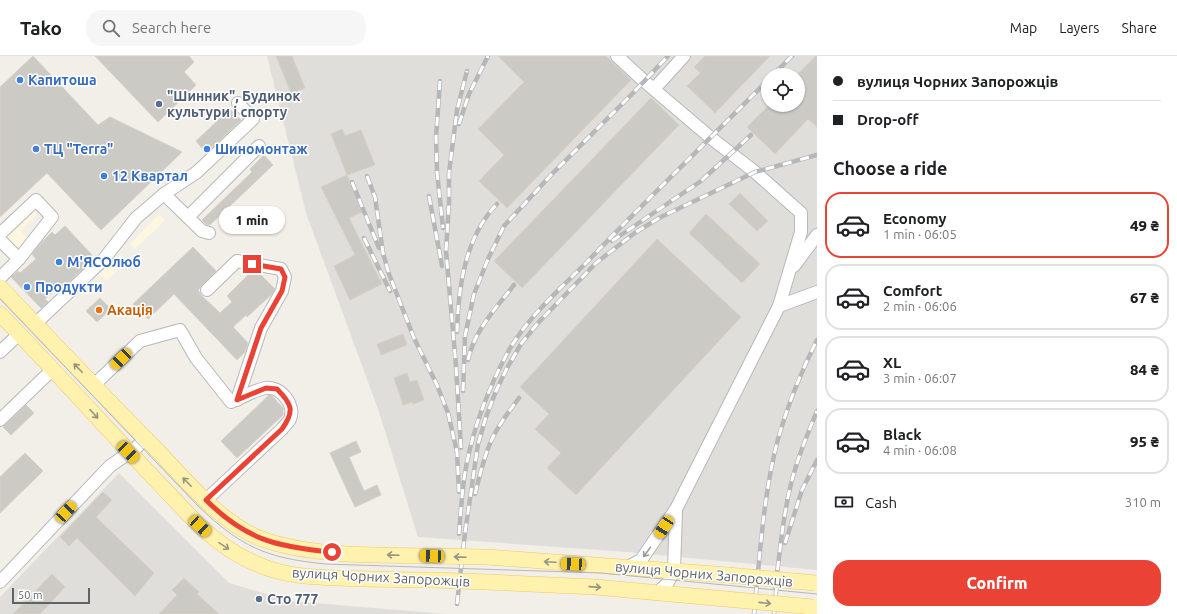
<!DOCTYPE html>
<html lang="en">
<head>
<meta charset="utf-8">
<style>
	body { margin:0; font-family:Ubuntu,sans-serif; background:#f6f6f6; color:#202124; height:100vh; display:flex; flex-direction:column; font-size:15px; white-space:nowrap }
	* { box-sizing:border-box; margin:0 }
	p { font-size:13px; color:#757577 }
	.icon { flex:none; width:22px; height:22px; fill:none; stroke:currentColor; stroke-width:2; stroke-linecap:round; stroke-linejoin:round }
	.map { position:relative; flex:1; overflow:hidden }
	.drawer { display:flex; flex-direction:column; background:#fff; width:360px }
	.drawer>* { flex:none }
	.hud { display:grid; align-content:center; height:88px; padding:0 16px; background:#fff }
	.tools { position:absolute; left:761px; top:12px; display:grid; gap:8px }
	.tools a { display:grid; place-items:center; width:44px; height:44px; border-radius:50%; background:#fff; box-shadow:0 1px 3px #0004; font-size:20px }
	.scale { position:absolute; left:12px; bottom:10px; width:78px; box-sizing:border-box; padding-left:4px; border:2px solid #5f6368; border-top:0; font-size:11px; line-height:14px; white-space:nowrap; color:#5f6368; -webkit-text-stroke:3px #fff; paint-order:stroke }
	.end { position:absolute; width:18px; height:18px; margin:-9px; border:5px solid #ea4335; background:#fff; box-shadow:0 0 0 2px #fff }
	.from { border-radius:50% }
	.bubble { position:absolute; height:28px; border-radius:14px; background:#fff; box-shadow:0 1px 3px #0004; font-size:13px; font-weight:800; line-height:28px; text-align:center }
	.car { position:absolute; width:12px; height:24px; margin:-12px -6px; border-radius:5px; box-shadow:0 0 3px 1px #0007; background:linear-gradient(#f5c518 24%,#345 0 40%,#f5c518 0 76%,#345 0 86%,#f5c518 0) }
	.hud b { display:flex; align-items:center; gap:14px; height:38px; font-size:15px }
	.hud b+b { border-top:1px solid #e0e0e0 }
	.hud i { width:10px; height:10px; background:#202124 }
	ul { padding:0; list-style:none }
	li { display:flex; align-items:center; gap:12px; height:66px; margin:0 8px 6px; padding:0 8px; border:2px solid #e0e0e0; border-radius:16px }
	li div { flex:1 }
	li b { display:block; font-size:15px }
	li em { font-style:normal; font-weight:800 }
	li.active { border-color:#ea4335 }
	li>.icon { width:36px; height:36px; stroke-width:1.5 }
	h2 { padding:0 16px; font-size:18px; line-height:48px }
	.pay { display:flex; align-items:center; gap:10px; height:44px; padding:0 16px; font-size:15px }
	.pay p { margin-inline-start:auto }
	.cta { display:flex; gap:8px; margin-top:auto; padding:8px 16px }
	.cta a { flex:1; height:46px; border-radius:16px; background:#ea4335; color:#fff; font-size:16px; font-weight:800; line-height:46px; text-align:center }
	header { display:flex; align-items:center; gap:24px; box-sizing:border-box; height:56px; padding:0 20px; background:#fff; border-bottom:1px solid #e0e0e0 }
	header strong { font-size:19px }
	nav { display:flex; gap:22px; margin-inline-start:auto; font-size:14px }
	.search { width:280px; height:36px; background:#f6f6f6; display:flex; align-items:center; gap:10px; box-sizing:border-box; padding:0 14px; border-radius:16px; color:#757577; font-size:15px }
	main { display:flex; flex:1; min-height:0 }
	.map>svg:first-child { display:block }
	.commercial { fill:#fef7e0 }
	.industrial { fill:#e0deda; fill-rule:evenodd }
	.building { fill:#cccac5; stroke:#d6d1c6 }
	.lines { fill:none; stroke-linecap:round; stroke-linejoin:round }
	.minor-casing { stroke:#b5b8bc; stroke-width:14 }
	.major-casing { stroke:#f2c960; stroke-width:16 }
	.minor { stroke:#fff; stroke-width:12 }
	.major { stroke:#fff2af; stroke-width:15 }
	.tram { stroke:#b6b7b8; stroke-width:1 }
	.rail-casing { stroke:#b6b7b8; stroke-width:4.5 }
	.rail { stroke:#fff; stroke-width:3; stroke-dasharray:9; stroke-linecap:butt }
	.major-bridge-casing { stroke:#f2c960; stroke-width:16; stroke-linecap:butt }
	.major-bridge { stroke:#fff2af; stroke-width:15 }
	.oneway { stroke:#979581 }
	.oneway2 { stroke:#979a9d }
	.route { stroke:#ea4335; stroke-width:5 }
	.shop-dot { fill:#3f7fe0; stroke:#fff; stroke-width:1.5 }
	.service-dot { fill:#5c6f8a; stroke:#fff; stroke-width:1.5 }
	.food-dot { fill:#e8710a; stroke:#fff; stroke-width:1.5 }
	.labels { text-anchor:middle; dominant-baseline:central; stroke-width:3; stroke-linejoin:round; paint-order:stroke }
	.shop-label { font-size:14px; font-weight:bold; fill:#366cbe; stroke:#fff; text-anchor:start }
	.service-label { font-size:14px; font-weight:bold; fill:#4e5e75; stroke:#fff; text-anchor:start }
	.food-label { font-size:14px; font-weight:bold; fill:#c56008; stroke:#fff; text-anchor:start }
	.street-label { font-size:14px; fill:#5f6368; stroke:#fff }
</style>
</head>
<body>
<header>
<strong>Tako</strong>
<div class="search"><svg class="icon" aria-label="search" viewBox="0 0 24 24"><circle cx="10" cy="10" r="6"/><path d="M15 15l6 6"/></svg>Search here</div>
<nav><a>Map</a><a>Layers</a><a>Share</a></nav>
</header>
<main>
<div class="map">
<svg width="817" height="558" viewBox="0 0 817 558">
	<rect width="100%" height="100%" fill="#f1efe8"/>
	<!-- commercial -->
	<g class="commercial">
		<polygon points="33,154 37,158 21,175 28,183 15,196 2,181"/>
		<polygon points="159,158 165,164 135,193 130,188"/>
		<polygon points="120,199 126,207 106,225 99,218"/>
	</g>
	<!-- industrial -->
	<g class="industrial">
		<path d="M267,0H817V514L627,496L418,481L379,356L306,157ZM768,19H798V49H768Z"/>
		<polygon points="119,417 229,527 290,545 446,558 0,558 0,541"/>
	</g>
	<!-- building -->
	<g class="building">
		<polygon points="33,0 98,69 110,61 182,96 101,174 47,117 0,161 0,31"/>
		<polygon points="95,0 189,0 194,6 184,16 196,29 158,66"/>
		<polygon points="276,0 292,0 305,32 291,37"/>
		<polygon points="498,0 606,0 631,24 507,152 479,125 504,99 478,73 524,26"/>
		<polygon points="705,0 770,0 715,57 687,30 700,17 694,11"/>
		<polygon points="816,0 817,0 817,71 808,63 775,98 747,71 769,49 798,49 798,18"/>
		<polygon points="651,42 679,69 522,232 494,205"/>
		<polygon points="230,53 241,64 206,97 196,85"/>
		<polygon points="342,73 345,80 361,74 375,109 347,119 331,78"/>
		<polygon points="264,99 273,109 210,169 206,168 202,164 252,116 250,113"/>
		<polygon points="347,119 362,156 349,162 382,228 350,244 334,210 355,199 321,131"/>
		<polygon points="740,137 768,165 757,175 729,148"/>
		<polygon points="706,158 760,208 742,227 689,177"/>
		<polygon points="65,170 92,199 82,209 85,211 63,231 61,228 45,243 48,246 41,252 11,221 18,215 20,217 36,203 32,198 42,186 52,176 55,179"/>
		<polygon points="657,183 741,261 576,439 547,412 561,397 535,373 549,358 520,331"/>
		<polygon points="193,191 216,215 198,234 201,239 220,257 232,246 227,240 252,215 259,217 275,233 272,238 247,261 246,259 233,271 248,287 245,296 237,304 174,238 148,263 133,248"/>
		<polygon points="100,242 111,253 97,266 86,255"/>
		<polygon points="403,278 407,289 381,299 377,288"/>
		<polygon points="407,317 410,326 417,324 424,344 413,348 412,346 403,349 394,322"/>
		<polygon points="269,339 272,340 283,352 283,359 237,402 221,385"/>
		<polygon points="26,349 34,357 11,379 3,371"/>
		<polygon points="356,385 361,396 349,401 364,435 377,429 381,439 355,451 330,397"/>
		<polygon points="25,397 43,415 0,457 0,421"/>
		<polygon points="103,436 112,444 96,461 154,517 135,540 77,482 69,490 60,481"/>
		<polygon points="52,518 65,531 40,558 13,558"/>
		<polygon points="184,522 199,536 197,538 219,558 159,558 177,539 172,534"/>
	</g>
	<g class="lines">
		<defs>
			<g id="minor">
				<polyline points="617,0 644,25 711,82 755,116 801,157 801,176 779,250 676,453 641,504 628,511"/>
				<polyline points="654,33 684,0"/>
				<polyline points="164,138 202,175 209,177"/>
				<polyline points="188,161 259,90"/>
				<polyline points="0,178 36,144 52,161 19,203 0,222"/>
				<polyline points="0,184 19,203"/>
				<polyline points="794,210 817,179"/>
				<polyline points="207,234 237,205 281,213 285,221 282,235 261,272 237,344"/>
				<polyline points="779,250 817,236"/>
				<polyline points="35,268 104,203 136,162 164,138 197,116 253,63 238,47"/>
				<polyline points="0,296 19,278"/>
				<path d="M94,329L140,285L180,274L196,302L231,346C241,342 255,334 265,332C280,329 296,349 290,363C288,367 284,370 282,373L206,444"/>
				<polyline points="0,364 53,313"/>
				<polyline points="0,526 110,410 136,392 145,382"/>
				<polyline points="658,536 667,528 674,515 676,454"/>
			</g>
			<g id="major">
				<path d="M0,231C53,286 105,342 159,396C187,426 223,469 262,483C311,501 380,499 432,500"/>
				<path d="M0,258C68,328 132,401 200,470C219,488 241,503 267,512C289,520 313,521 336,522C368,523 400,524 432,524"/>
				<polyline points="487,501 728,519"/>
				<polyline points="487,526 595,531 726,543"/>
			</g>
		</defs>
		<!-- minor casing -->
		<use href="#minor" class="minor-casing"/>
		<!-- major casing -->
		<use href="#major" class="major-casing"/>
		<!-- minor -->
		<use href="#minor" class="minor"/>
		<!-- major -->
		<use href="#major" class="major"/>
		<!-- tram -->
		<path class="tram" d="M0,243L198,450C241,491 266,502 325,508L601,517L817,538"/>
		<defs>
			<g id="rail">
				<polyline points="773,19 792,0"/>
				<polyline points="440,25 436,81 437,116 443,172"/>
				<polyline points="459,68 469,38 488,0"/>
				<polyline points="367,120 375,141 383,197 389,218 414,282 437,329 448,357 457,396 459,436"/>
				<polyline points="352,126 379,192"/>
				<polyline points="429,140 442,210"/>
				<polyline points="364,182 390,235"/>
				<polyline points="612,185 701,125 751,79"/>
				<path d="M457,276C458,232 465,181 497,148"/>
				<path d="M468,304C474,275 496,252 514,229"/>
				<polyline points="463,335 465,280 474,238 488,203 504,170 552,118 634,36 668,0"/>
				<polyline points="461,392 456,310 446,195 449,147 449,117 457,54 467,15"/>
				<path d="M475,438C480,419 484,399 493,381C500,367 510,354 519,342"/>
				<path d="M459,478C461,454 462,430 467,406C475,367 489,331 508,296C526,263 560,233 587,206C646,144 708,85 768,24"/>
				<polyline points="785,487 802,434 817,404"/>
				<path d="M775,532C779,505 781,479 786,452C791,419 804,386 817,355"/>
				<polyline points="457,548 465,477 478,388 486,361 496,335 507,312 521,288 538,267 596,207 636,176 661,161 755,116 817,99"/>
				<path d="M754,558C760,500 763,440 778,383C788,348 801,316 817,284"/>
				<polyline points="774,558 777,526"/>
			</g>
		</defs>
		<!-- rail casing -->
		<use href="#rail" class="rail-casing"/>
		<!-- rail -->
		<use href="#rail" class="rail"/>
		<defs>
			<g id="major-bridge">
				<polyline points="432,500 487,501"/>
				<polyline points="728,519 815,527"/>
				<polyline points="432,524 487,526"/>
				<polyline points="726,543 813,551"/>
			</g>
		</defs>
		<!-- major-bridge casing -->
		<use href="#major-bridge" class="major-bridge-casing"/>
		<!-- major-bridge -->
		<use href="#major-bridge" class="major-bridge"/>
	</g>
	<!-- one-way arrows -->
	<defs><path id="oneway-shaft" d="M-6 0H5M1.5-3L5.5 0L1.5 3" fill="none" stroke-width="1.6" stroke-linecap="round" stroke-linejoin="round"/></defs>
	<g class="oneway">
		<use href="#oneway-shaft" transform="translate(78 312) rotate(-134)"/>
		<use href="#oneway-shaft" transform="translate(94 358) rotate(48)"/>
		<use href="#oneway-shaft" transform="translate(187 426) rotate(-135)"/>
		<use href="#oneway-shaft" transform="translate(224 490) rotate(34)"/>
		<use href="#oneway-shaft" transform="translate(393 499) rotate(-178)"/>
		<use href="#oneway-shaft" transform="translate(460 501) rotate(-178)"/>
		<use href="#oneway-shaft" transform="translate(550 506) rotate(-177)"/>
		<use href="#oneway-shaft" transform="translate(595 531) rotate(4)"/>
		<use href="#oneway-shaft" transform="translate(765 547) rotate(6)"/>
	</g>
	<use class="oneway2" href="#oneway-shaft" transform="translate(647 496) rotate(126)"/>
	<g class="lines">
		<!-- route -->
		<path class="route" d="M252,208L281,213L285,221L282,235L261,272L237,344L266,332L277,333C292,348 295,355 282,373L206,444C246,484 277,491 332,496"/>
	</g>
	<!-- markers -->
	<g class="shop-dot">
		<circle cx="20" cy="24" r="4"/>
		<circle cx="36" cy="93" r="4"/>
		<circle cx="207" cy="93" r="4"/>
		<circle cx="104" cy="120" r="4"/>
		<circle cx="59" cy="206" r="4"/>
		<circle cx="27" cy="231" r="4"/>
	</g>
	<g class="service-dot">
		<circle cx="159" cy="48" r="4"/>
		<circle cx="259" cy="543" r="4"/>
	</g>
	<circle class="food-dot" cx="99" cy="254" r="4"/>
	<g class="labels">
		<!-- shop labels -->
		<g class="shop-label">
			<text x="28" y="24">Капитоша</text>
			<text x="44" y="93">ТЦ "Terra"</text>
			<text x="215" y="93">Шиномонтаж</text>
			<text x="112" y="120">12 Квартал</text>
			<text x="67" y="206">М'ЯСОлюб</text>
			<text x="35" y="231">Продукти</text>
		</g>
		<!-- service labels -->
		<g class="service-label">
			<text x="167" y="40">"Шинник", Будинок<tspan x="167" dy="16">культури і спорту</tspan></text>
			<text x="267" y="543">Сто 777</text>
		</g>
		<!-- food labels -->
		<g class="food-label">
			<text x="107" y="254">Акація</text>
		</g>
		<!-- street labels -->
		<g class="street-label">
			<text transform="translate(704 518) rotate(5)">вулиця Чорних Запорожців</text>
			<text transform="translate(381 521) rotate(3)">вулиця Чорних Запорожців</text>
		</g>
	</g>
</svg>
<div class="tools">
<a><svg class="icon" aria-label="locate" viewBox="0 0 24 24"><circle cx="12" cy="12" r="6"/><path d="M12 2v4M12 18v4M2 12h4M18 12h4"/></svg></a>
</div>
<div class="scale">50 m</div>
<i class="end from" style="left:332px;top:496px"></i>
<i class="end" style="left:252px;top:208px"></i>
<div class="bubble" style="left:219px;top:150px;width:66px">1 min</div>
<i class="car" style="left:121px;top:303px;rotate:226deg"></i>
<i class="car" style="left:128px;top:396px;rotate:136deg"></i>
<i class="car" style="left:66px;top:456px;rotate:43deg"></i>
<i class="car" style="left:200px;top:470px;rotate:133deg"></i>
<i class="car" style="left:664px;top:471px;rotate:213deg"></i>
<i class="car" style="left:432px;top:500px;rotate:272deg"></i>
<i class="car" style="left:573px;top:508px;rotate:273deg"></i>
</div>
<section class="drawer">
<div class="hud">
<b><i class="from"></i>вулиця Чорних Запорожців</b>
<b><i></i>Drop-off</b>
</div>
<h2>Choose a ride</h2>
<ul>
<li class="active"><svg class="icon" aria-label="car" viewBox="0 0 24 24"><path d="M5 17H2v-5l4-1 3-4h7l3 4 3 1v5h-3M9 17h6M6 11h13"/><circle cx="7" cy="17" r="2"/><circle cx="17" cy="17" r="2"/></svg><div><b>Economy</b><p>1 min · 06:05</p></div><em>49 ₴</em></li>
<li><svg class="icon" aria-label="car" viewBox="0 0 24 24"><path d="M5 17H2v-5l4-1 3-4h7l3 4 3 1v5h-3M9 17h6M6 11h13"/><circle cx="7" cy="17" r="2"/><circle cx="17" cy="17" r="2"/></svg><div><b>Comfort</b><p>2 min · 06:06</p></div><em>67 ₴</em></li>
<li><svg class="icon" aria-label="car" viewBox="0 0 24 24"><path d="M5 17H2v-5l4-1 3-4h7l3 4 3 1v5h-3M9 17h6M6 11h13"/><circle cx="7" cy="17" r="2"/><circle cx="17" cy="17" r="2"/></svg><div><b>XL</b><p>3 min · 06:07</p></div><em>84 ₴</em></li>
<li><svg class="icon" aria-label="car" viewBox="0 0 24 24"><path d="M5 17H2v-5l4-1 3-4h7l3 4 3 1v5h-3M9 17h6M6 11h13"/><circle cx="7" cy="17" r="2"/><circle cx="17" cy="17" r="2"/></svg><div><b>Black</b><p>4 min · 06:08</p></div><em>95 ₴</em></li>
</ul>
<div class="pay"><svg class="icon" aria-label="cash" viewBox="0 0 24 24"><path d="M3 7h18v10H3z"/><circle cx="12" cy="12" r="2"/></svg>Cash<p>310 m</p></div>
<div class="cta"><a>Confirm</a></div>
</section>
</main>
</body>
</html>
